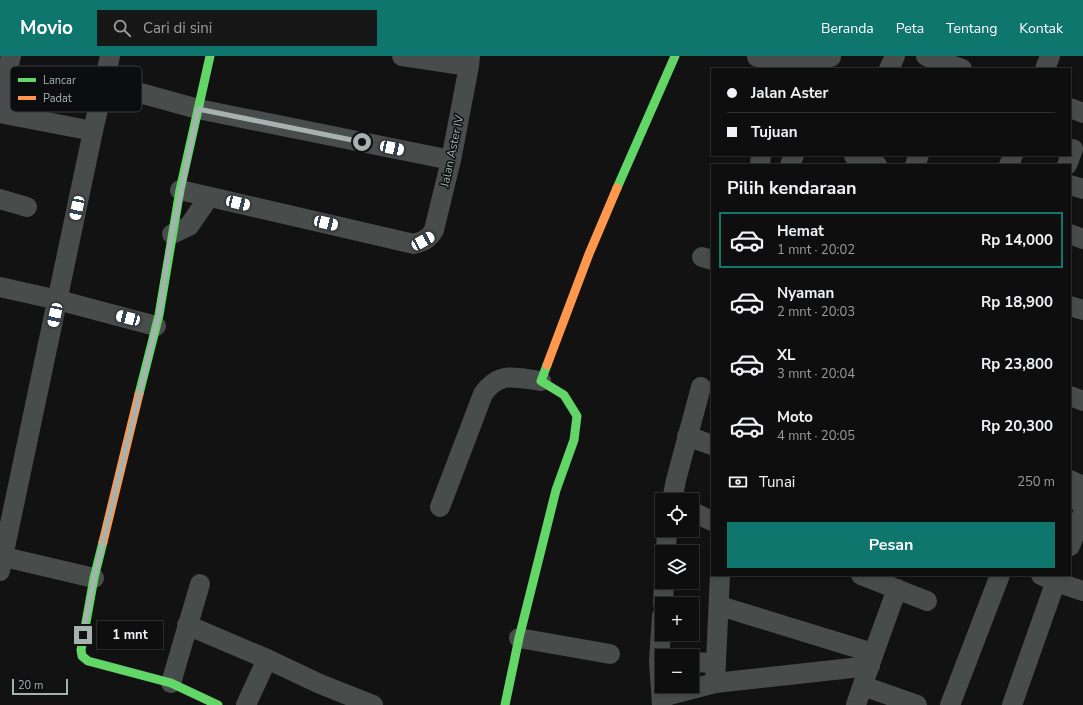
<!DOCTYPE html>
<html lang="id">
<head>
<meta charset="utf-8">
<style>
	body { margin:0; font-family:"Nunito Sans",sans-serif; background:#171717; color:#f1f3f6; height:100vh; display:flex; flex-direction:column; font-size:15px; white-space:nowrap }
	* { box-sizing:border-box; margin:0 }
	p { font-size:13px; color:#9b9c9e }
	.icon { flex:none; width:22px; height:22px; fill:none; stroke:currentColor; stroke-width:2; stroke-linecap:round; stroke-linejoin:round }
	.map { position:relative; flex:1; overflow:hidden }
	.sheet { position:absolute; left:711px; top:108px; width:360px; height:412px; display:flex; flex-direction:column; background:#0e0e0e; border-radius:0px; box-shadow:0 2px 6px #0003,0 0 0 1px #2e2e2e }
	.sheet>* { flex:none }
	.banner { position:absolute; left:711px; top:12px; width:360px; height:88px; border-radius:0px; box-shadow:0 2px 6px #0003,0 0 0 1px #2e2e2e; display:grid; align-content:center; height:88px; padding:0 16px; background:#0e0e0e }
	.fabs { position:absolute; left:655px; top:437px; display:grid; gap:8px }
	.fabs a { display:grid; place-items:center; width:44px; height:44px; border-radius:0px; background:#0e0e0e; box-shadow:0 2px 6px #0003,0 0 0 1px #2e2e2e; font-size:20px }
	.scale { position:absolute; left:12px; bottom:10px; width:56px; box-sizing:border-box; padding-left:4px; border:2px solid #a4b2b0; border-top:0; font-size:11px; line-height:14px; white-space:nowrap; color:#a4b2b0; -webkit-text-stroke:3px #0c0d0e; paint-order:stroke }
	.end { position:absolute; width:18px; height:18px; margin:-9px; border:5px solid #a4b2b0; background:#111; box-shadow:0 0 0 2px #111 }
	.from { border-radius:50% }
	.bubble { position:absolute; height:28px; border-radius:0px; background:#0e0e0e; box-shadow:0 2px 6px #0003,0 0 0 1px #2e2e2e; font-size:13px; font-weight:700; line-height:28px; text-align:center }
	.car { position:absolute; width:12px; height:24px; margin:-12px -6px; border-radius:5px; box-shadow:0 0 3px 1px #0007; background:linear-gradient(#fff 24%,#345 0 40%,#fff 0 76%,#345 0 86%,#fff 0) }
	.banner b { display:flex; align-items:center; gap:14px; height:38px; font-size:15px }
	.banner b+b { border-top:1px solid #2e2e2e }
	.banner i { width:10px; height:10px; background:#f1f3f6 }
	ul { padding:0; list-style:none }
	li { display:flex; align-items:center; gap:12px; height:56px; margin:0 8px 6px; padding:0 8px; border:2px solid transparent; border-radius:0px }
	li div { flex:1 }
	li b { display:block; font-size:15px }
	li em { font-style:normal; font-weight:700 }
	li.selected { border-color:#0f766e }
	li>.icon { width:36px; height:36px; stroke-width:1.5 }
	h2 { padding:0 16px; font-size:18px; line-height:48px }
	.pay { display:flex; align-items:center; gap:10px; height:44px; padding:0 16px; font-size:15px }
	.pay p { margin-inline-start:auto }
	.action { display:flex; gap:8px; margin-top:auto; padding:8px 16px }
	.action a { flex:1; height:46px; border-radius:0px; background:#0f766e; color:#fff; font-size:16px; font-weight:700; line-height:46px; text-align:center }
	header { display:flex; align-items:center; gap:24px; box-sizing:border-box; height:56px; padding:0 20px; background:#0f766e; color:#fff }
	header strong { font-size:19px }
	nav { display:flex; gap:22px; margin-inline-start:auto; font-size:14px }
	.search { width:280px; height:36px; background:#171717; display:flex; align-items:center; gap:10px; box-sizing:border-box; padding:0 14px; border-radius:0px; color:#9b9c9e; font-size:15px }
	.map>svg:first-child { display:block }
	.lines { fill:none; stroke-linecap:round; stroke-linejoin:round }
	.street { stroke:#484c4b; stroke-width:20 }
	.fast { stroke:#63d668; stroke-width:9 }
	.slow { stroke:#ff974d; stroke-width:9 }
	.route { stroke:#a4b2b0; stroke-width:5 }
	.labels { text-anchor:middle; dominant-baseline:central; stroke-width:3; stroke-linejoin:round; paint-order:stroke }
	.street-label { font-size:12px; fill:#a4b2b0; stroke:#0c0d0e }
	.key { fill:#0c0d0e; stroke:#3a3f3f; stroke-width:1 }
	.key-label { font-size:11px; fill:#a4b2b0 }
</style>
</head>
<body>
<header>
<strong>Movio</strong>
<div class="search"><svg class="icon" aria-label="search" viewBox="0 0 24 24"><circle cx="10" cy="10" r="6"/><path d="M15 15l6 6"/></svg>Cari di sini</div>
<nav><a>Beranda</a><a>Peta</a><a>Tentang</a><a>Kontak</a></nav>
</header>
<div class="map">
<svg width="1083" height="649" viewBox="0 0 1083 649">
	<rect width="100%" height="100%" fill="#121212"/>
	<g class="lines">
		<!-- street -->
		<g class="street">
			<polyline points="402,0 469,10"/>
			<polyline points="926,0 962,13"/>
			<polyline points="757,1 831,1"/>
			<polyline points="889,13 895,0"/>
			<polyline points="1045,13 1050,0"/>
			<polyline points="104,27 198,53 451,104"/>
			<polyline points="0,46 11,0"/>
			<polyline points="1070,52 1083,57"/>
			<polyline points="0,57 93,75"/>
			<polyline points="854,100 877,109"/>
			<polyline points="760,109 761,99"/>
			<polyline points="790,109 794,99"/>
			<polyline points="915,109 919,99"/>
			<polyline points="1009,109 1013,99"/>
			<polyline points="1067,109 1073,93"/>
			<polyline points="1070,129 1083,133"/>
			<path d="M180,134L414,188C424,185 429,183 434,174L451,104L469,10L470,0"/>
			<polyline points="0,143 27,151"/>
			<polyline points="172,178 189,170 209,141"/>
			<polyline points="1070,178 1083,183"/>
			<polyline points="702,201 712,204"/>
			<polyline points="0,231 58,244 156,270"/>
			<polyline points="1070,250 1083,254"/>
			<polyline points="1070,340 1083,345"/>
			<polyline points="687,380 712,389"/>
			<polyline points="1070,424 1083,430"/>
			<polyline points="1070,442 1083,447"/>
			<polyline points="672,444 676,424 701,331"/>
			<path d="M440,451L483,338C500,314 516,322 541,325"/>
			<polyline points="695,457 712,465"/>
			<polyline points="1070,490 1083,457"/>
			<polyline points="666,496 667,474"/>
			<polyline points="0,500 94,522"/>
			<polyline points="0,515 93,75 110,0"/>
			<polyline points="861,519 927,545"/>
			<polyline points="1041,519 1056,526 1083,535"/>
			<polyline points="663,548 664,526"/>
			<polyline points="720,550 873,597"/>
			<polyline points="662,560 659,605 662,649"/>
			<polyline points="187,569 267,603 320,628 373,649"/>
			<polyline points="519,582 610,598"/>
			<polyline points="692,606 716,607"/>
			<polyline points="171,627 200,528"/>
			<polyline points="715,627 720,519"/>
			<polyline points="863,630 917,649"/>
			<polyline points="662,641 715,627 870,610"/>
			<polyline points="246,649 267,603"/>
			<path d="M856,649C869,610 883,571 897,533"/>
			<polyline points="950,649 1000,519"/>
			<polyline points="1012,649 1058,519"/>
		</g>
		<!-- fast -->
		<g class="fast">
			<polyline points="617,132 675,0"/>
			<polyline points="139,338 159,259 180,134 210,0"/>
			<polyline points="103,486 94,522 81,594 82,600 88,605 171,627 218,649"/>
			<polyline points="505,649 519,582 556,434 574,384 577,360 564,339 541,325 547,309"/>
		</g>
		<!-- slow -->
		<g class="slow">
			<polyline points="547,309 589,198 617,132"/>
			<polyline points="103,486 139,338"/>
		</g>
	</g>
	<g class="lines">
		<!-- route -->
		<polyline class="route" points="83,579 94,522 156,270 159,259 170,188 198,53 362,86"/>
	</g>
	<g class="labels">
		<!-- street labels -->
		<g class="street-label">
			<text transform="translate(452 95) rotate(-78)">Jalan Aster IV</text>
		</g>
	</g>
	<!-- legend -->
	<rect x="10" y="10" width="132" height="46" rx="6" class="key"/>
	<rect x="18" y="22" width="18" height="4" fill="#63d668"/>
	<rect x="18" y="40" width="18" height="4" fill="#ff974d"/>
	<g class="key-label">
		<text x="43" y="28">Lancar</text>
		<text x="43" y="46">Padat</text>
	</g>
</svg>
<div class="fabs">
<a><svg class="icon" aria-label="locate" viewBox="0 0 24 24"><circle cx="12" cy="12" r="6"/><path d="M12 2v4M12 18v4M2 12h4M18 12h4"/></svg></a>
<a><svg class="icon" aria-label="layers" viewBox="0 0 24 24"><path d="M12 4l9 5-9 5-9-5zM3 14l9 5 9-5"/></svg></a>
<a>+</a>
<a>−</a>
</div>
<div class="scale">20 m</div>
<i class="end from" style="left:362px;top:86px"></i>
<i class="end" style="left:83px;top:579px"></i>
<div class="bubble" style="left:97px;top:565px;width:66px">1 mnt</div>
<i class="car" style="left:392px;top:92px;rotate:102deg"></i>
<i class="car" style="left:238px;top:147px;rotate:103deg"></i>
<i class="car" style="left:77px;top:152px;rotate:192deg"></i>
<i class="car" style="left:326px;top:167px;rotate:103deg"></i>
<i class="car" style="left:423px;top:185px;rotate:61deg"></i>
<i class="car" style="left:55px;top:259px;rotate:192deg"></i>
<i class="car" style="left:128px;top:262px;rotate:285deg"></i>
<div class="banner">
<b><i class="from"></i>Jalan Aster</b>
<b><i></i>Tujuan</b>
</div>
<section class="sheet">
<h2>Pilih kendaraan</h2>
<ul>
<li class="selected"><svg class="icon" aria-label="car" viewBox="0 0 24 24"><path d="M5 17H2v-5l4-1 3-4h7l3 4 3 1v5h-3M9 17h6M6 11h13"/><circle cx="7" cy="17" r="2"/><circle cx="17" cy="17" r="2"/></svg><div><b>Hemat</b><p>1 mnt · 20:02</p></div><em>Rp 14,000</em></li>
<li><svg class="icon" aria-label="car" viewBox="0 0 24 24"><path d="M5 17H2v-5l4-1 3-4h7l3 4 3 1v5h-3M9 17h6M6 11h13"/><circle cx="7" cy="17" r="2"/><circle cx="17" cy="17" r="2"/></svg><div><b>Nyaman</b><p>2 mnt · 20:03</p></div><em>Rp 18,900</em></li>
<li><svg class="icon" aria-label="car" viewBox="0 0 24 24"><path d="M5 17H2v-5l4-1 3-4h7l3 4 3 1v5h-3M9 17h6M6 11h13"/><circle cx="7" cy="17" r="2"/><circle cx="17" cy="17" r="2"/></svg><div><b>XL</b><p>3 mnt · 20:04</p></div><em>Rp 23,800</em></li>
<li><svg class="icon" aria-label="car" viewBox="0 0 24 24"><path d="M5 17H2v-5l4-1 3-4h7l3 4 3 1v5h-3M9 17h6M6 11h13"/><circle cx="7" cy="17" r="2"/><circle cx="17" cy="17" r="2"/></svg><div><b>Moto</b><p>4 mnt · 20:05</p></div><em>Rp 20,300</em></li>
</ul>
<div class="pay"><svg class="icon" aria-label="cash" viewBox="0 0 24 24"><path d="M3 7h18v10H3z"/><circle cx="12" cy="12" r="2"/></svg>Tunai<p>250 m</p></div>
<div class="action"><a>Pesan</a></div>
</section>
</div>
</body>
</html>
